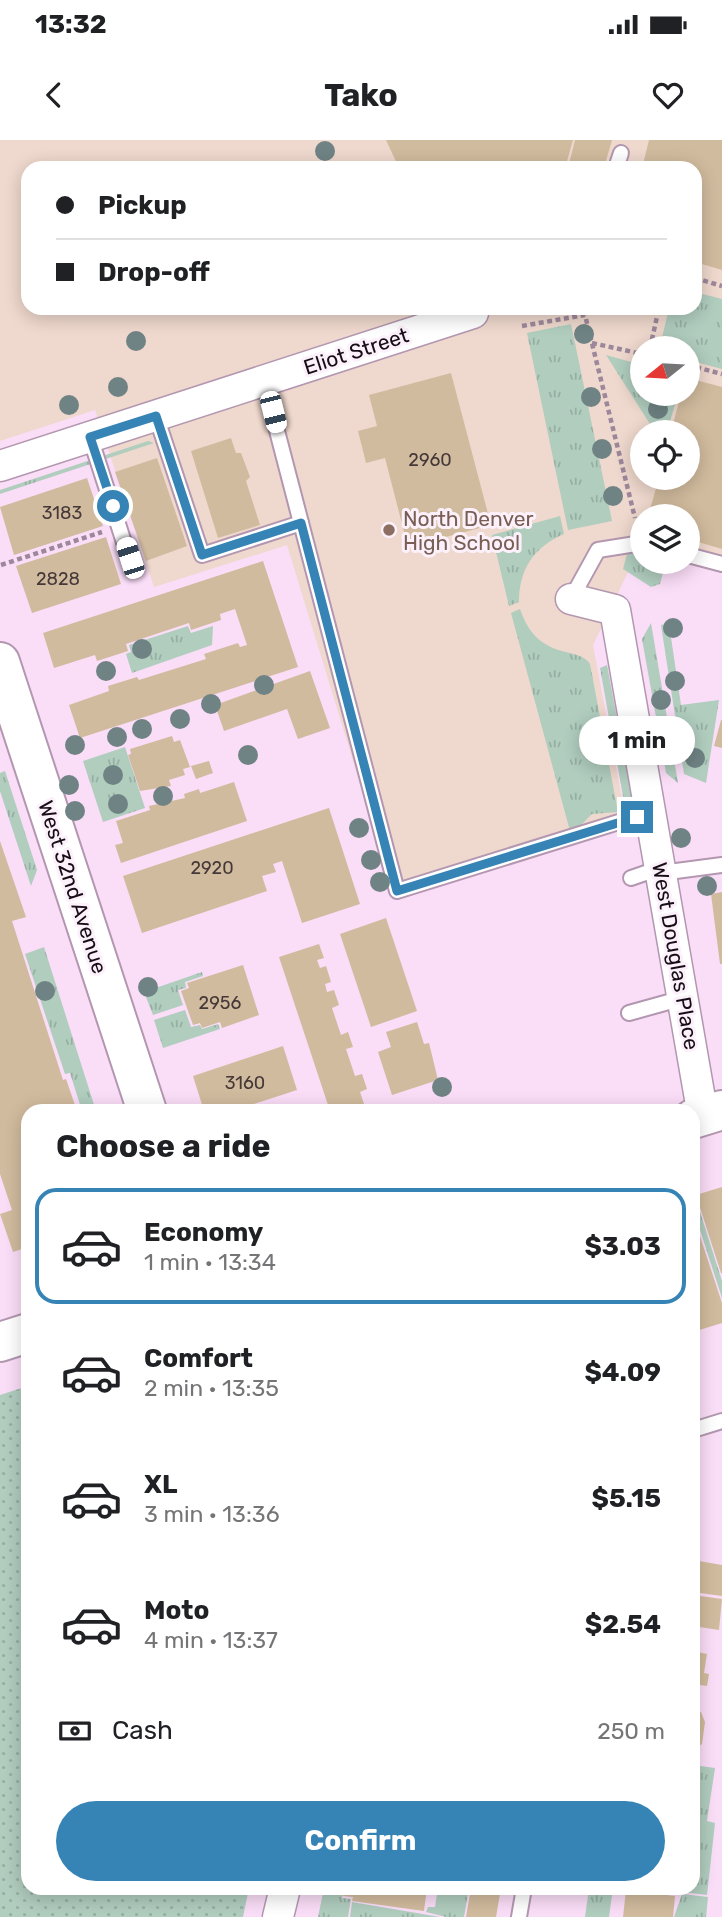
<!DOCTYPE html>
<html lang="en">
<head>
<meta charset="utf-8">
<style>
	body { margin:0; font-family:Rubik,sans-serif; background:#f6f6f6; color:#202124; height:100vh; display:flex; flex-direction:column; font-size:26px; white-space:nowrap }
	* { box-sizing:border-box; margin:0 }
	p { font-size:23px; color:#757577 }
	.icon { flex:none; width:38px; height:38px; fill:none; stroke:currentColor; stroke-width:2; stroke-linecap:round; stroke-linejoin:round }
	.map { position:relative; flex:1; overflow:hidden }
	.side { position:absolute; left:21px; top:964px; width:679px; height:791px; display:flex; flex-direction:column; background:#fff; border-radius:21px; box-shadow:0 4px 18px #0003 }
	.side>* { flex:none }
	.top-card { position:absolute; left:21px; top:21px; width:681px; height:154px; border-radius:21px; box-shadow:0 4px 18px #0003; display:grid; align-content:center; height:154px; padding:0 35px; background:#fff }
	.needle { width:46px; rotate:252deg }
	.tools { position:absolute; left:630px; top:196px; display:grid; gap:14px }
	.tools a { display:grid; place-items:center; width:70px; height:70px; border-radius:50%; background:#fff; box-shadow:0 4px 18px #0003; font-size:35px }
	.end { position:absolute; width:32px; height:32px; margin:-16px; border:9px solid #3684b6; background:#fff; box-shadow:0 0 0 4px #fff }
	.from { border-radius:50% }
	.bubble { position:absolute; height:49px; border-radius:24px; background:#fff; box-shadow:0 4px 18px #0003; font-size:23px; font-weight:700; line-height:49px; text-align:center }
	.car { position:absolute; width:21px; height:42px; margin:-21px -10px; border-radius:9px; box-shadow:0 0 5px 2px #0007; background:linear-gradient(#fff 24%,#345 0 40%,#fff 0 76%,#345 0 86%,#fff 0) }
	.top-card b { display:flex; align-items:center; gap:24px; height:66px; font-size:26px }
	.top-card b+b { border-top:2px solid #e0e0e0 }
	.top-card i { width:18px; height:18px; background:#202124 }
	ul { padding:0; list-style:none }
	li { display:flex; align-items:center; gap:21px; height:116px; margin:0 14px 10px; padding:0 21px; border:4px solid transparent; border-radius:21px }
	li div { flex:1 }
	li b { display:block; font-size:26px }
	li em { font-style:normal; font-weight:700 }
	li.active { border-color:#3684b6 }
	li>.icon { width:63px; height:63px; stroke-width:1.5 }
	h2 { padding:0 35px; font-size:32px; line-height:84px }
	.pay { display:flex; align-items:center; gap:18px; height:77px; padding:0 35px; font-size:26px }
	.pay p { margin-inline-start:auto }
	.button { display:flex; gap:14px; margin-top:auto; padding:14px 35px }
	.button a { flex:1; height:80px; border-radius:42px; background:#3684b6; color:#fff; font-size:28px; font-weight:700; line-height:80px; text-align:center }
	.status { display:flex; justify-content:space-between; align-items:center; height:49px; padding:0 35px; background:#fff; direction:ltr }
	.status svg { height:19px; fill:currentColor }
	header { display:flex; justify-content:space-between; align-items:center; height:91px; padding:0 35px; background:#fff; font-size:32px; font-weight:700 }
	.map>svg:first-child { display:block }
	.education { fill:#efd8cd; fill-rule:evenodd }
	.grass { fill:url(#grass-tufts) }
	.park { fill:url(#park-dots) }
	.building { fill:#d1bb9e }
	.lines { fill:none; stroke-linecap:round; stroke-linejoin:round }
	.lane-casing { stroke:#b397b0; stroke-width:18 }
	.street-casing { stroke:#b397b0; stroke-width:33 }
	.secondary-casing { stroke:#b397b0; stroke-width:42 }
	.primary-casing { stroke:#b397b0; stroke-width:42 }
	.path { stroke:#9d889b; stroke-width:4.5; stroke-dasharray:5 3.5; stroke-linecap:butt }
	.lane { stroke:#fff; stroke-width:14 }
	.street { stroke:#fff; stroke-width:30 }
	.secondary { stroke:#fff; stroke-width:38 }
	.primary { stroke:#fff; stroke-width:38 }
	.tree { fill:#708384 }
	.route { stroke:#3684b6; stroke-width:9 }
	.education-dot { fill:#8d6e63; stroke:#fcf1fb; stroke-width:2.5 }
	.labels { text-anchor:middle; dominant-baseline:central; stroke-width:6; stroke-linejoin:round; paint-order:stroke }
	.number-label { font-size:18px; fill:#453838 }
	.street-label { font-size:21px; fill:#160d16; stroke:#fcf1fb }
	.education-label { font-size:21px; fill:#785e54; stroke:#fcf1fb; text-anchor:start }
</style>
</head>
<body>
<div class="status"><b>13:32</b><svg viewBox="0 0 49 12"><path d="M0 12V9h3v3zM5 12V6h3v6zM10 12V3h3v9zM15 12V0h3v12zM26 1h20v11H26zM47 4h2v5h-2z"/></svg></div>
<header><svg class="icon" aria-label="back" viewBox="0 0 24 24"><path d="M15 5l-7 7 7 7"/></svg>Tako<svg class="icon" aria-label="heart" viewBox="0 0 24 24"><path d="M12 20l-8-8c-3-5 5-10 8-4 3-6 11-1 8 4z"/></svg></header>
<div class="map">
<svg width="722" height="1777" viewBox="0 0 722 1777">
	<defs>
		<pattern id="grass-tufts" width="24" height="20" patternUnits="userSpaceOnUse" patternTransform="scale(1.75)"><rect width="24" height="20" fill="#b0cdbe"/><path d="M3 7l-1-3M5 7V3M7 7l1-3M15 17l-1-3M17 17v-4M19 17l1-3" fill="none" stroke="#97afa3"/></pattern>
		<pattern id="park-dots" width="8" height="8" patternUnits="userSpaceOnUse" patternTransform="scale(1.75)"><rect width="8" height="8" fill="#b0cdbe"/><path d="M2 2h.1M6 6h.1" fill="none" stroke="#97afa3" stroke-width="1.8" stroke-linecap="round"/></pattern>
	</defs>
	<rect width="100%" height="100%" fill="#faddf7"/>
	<!-- education -->
	<path class="education" d="M0,0H722V417L688,408V376H642V403L593,505L627,685L395,758L287,405L154,447L95,270L0,301ZM28,28H695V168H28ZM642,208H688V254H642ZM642,292H688V338H642Z"/>
	<!-- grass -->
	<g class="grass">
		<polygon points="695,152 722,159 722,229 688,220 688,208 660,206 669,168 695,168"/>
		<polygon points="571,184 612,381 568,390 527,193"/>
		<polygon points="606,215 642,225 642,254 678,254 667,292 655,292"/>
		<polygon points="148,301 154,303 0,354 0,350"/>
		<path d="M560,376L564,394C534,407 519,429 519,462L509,466L492,395Z"/>
		<polygon points="636,408 639,421 665,425 660,444 651,447 623,429 628,410"/>
		<path d="M520,469C538,523 579,505 590,524L618,672L592,674L575,691H570L511,473Z"/>
		<polygon points="651,483 678,643 666,633 642,499"/>
		<polygon points="669,484 681,565 719,560 706,643 684,634 661,485"/>
		<polygon points="188,486 191,493 213,486 212,505 132,533 126,514 131,512 129,505"/>
		<polygon points="607,525 633,664 626,673 600,528"/>
		<polygon points="125,607 145,668 103,682 83,621"/>
		<polygon points="5,631 37,730 31,746 0,651 0,633"/>
		<polygon points="44,807 96,971 82,971 70,933 65,934 25,814"/>
		<polygon points="202,832 203,836 185,842 186,848 178,850 183,865 153,875 144,852"/>
		<polygon points="185,870 191,887 200,885 202,889 218,884 220,889 163,908 154,880"/>
		<polygon points="695,1056 722,1141 722,1158 693,1068"/>
		<polygon points="693,1625 715,1628 707,1681 715,1683 707,1755 665,1750 693,1748"/>
		<polygon points="324,1748 344,1748 342,1758 351,1759 348,1777 318,1777"/>
		<polygon points="438,1748 469,1748 464,1777 446,1777 426,1772 428,1767 435,1767"/>
		<polygon points="589,1748 613,1748 609,1777 585,1777"/>
		<polygon points="682,1754 708,1757 706,1777 674,1777"/>
		<polygon points="352,1762 440,1777 350,1777"/>
	</g>
	<!-- park -->
	<polygon class="park" points="28,1246 28,1748 249,1748 243,1777 0,1777 0,1255"/>
	<!-- building -->
	<g class="building">
		<polygon points="386,0 573,0 565,28 399,28"/>
		<polygon points="575,0 612,0 604,28 568,28"/>
		<polygon points="649,0 722,0 722,130 695,122 695,28 642,28"/>
		<polygon points="451,233 491,385 408,407 385,318 366,323 358,291 377,286 369,255"/>
		<polygon points="688,238 722,247 722,409 688,399 688,376 648,376 659,338 688,338 688,292 671,292 681,254 688,254"/>
		<polygon points="231,298 236,313 241,313 250,337 246,341 260,385 218,398 191,311"/>
		<polygon points="157,318 187,406 146,421 115,332"/>
		<polygon points="87,338 103,386 14,415 0,367"/>
		<polygon points="106,397 121,444 32,473 16,426"/>
		<polygon points="263,421 298,527 80,598 69,565 109,551 108,546 137,537 139,540 206,519 204,514 238,503 240,507 247,505 235,469 220,474 221,480 191,490 189,483 126,504 128,511 97,521 95,515 54,528 43,493"/>
		<polygon points="310,531 330,588 298,599 287,569 224,591 215,565"/>
		<polygon points="721,580 722,580 722,608 714,606"/>
		<polygon points="172,596 174,602 180,600 190,627 183,629 185,635 169,640 171,646 140,651 128,615 131,614 130,609"/>
		<polygon points="209,621 213,633 196,639 191,626"/>
		<polygon points="234,642 247,681 121,723 115,705 123,703 116,681 150,670 149,666 185,658 184,654 199,649 200,653"/>
		<polygon points="329,668 360,764 302,783 282,721 273,724 276,732 262,736 267,751 142,793 123,736"/>
		<polygon points="0,701 26,777 12,781 63,940 66,939 77,971 28,971 28,1107 13,1112 0,1074 12,1070 0,1034"/>
		<polygon points="722,752 722,824 720,824 711,754"/>
		<polygon points="386,778 417,871 371,887 340,794"/>
		<polygon points="319,804 324,818 317,820 320,828 326,826 331,842 325,844 327,852 334,850 339,865 332,868 341,895 348,892 353,907 346,909 355,936 362,934 367,949 360,952 365,967 368,966 370,971 330,971 279,817"/>
		<polygon points="243,825 259,875 222,888 220,882 202,888 200,883 193,885 181,851 189,848 187,843"/>
		<polygon points="417,882 424,904 429,903 438,940 392,955 378,912 391,907 386,892"/>
		<polygon points="283,906 297,950 232,971 204,971 193,936"/>
		<polygon points="722,1047 722,1133 721,1133 696,1055"/>
		<polygon points="693,1075 722,1163 722,1183 693,1192"/>
		<polygon points="693,1420 722,1425 722,1456 693,1452"/>
		<polygon points="693,1455 722,1459 719,1490 693,1486"/>
		<polygon points="693,1511 707,1514 704,1533 709,1534 707,1546 693,1544"/>
		<polygon points="693,1570 701,1572 705,1582 702,1604 695,1609"/>
		<polygon points="345,1748 427,1748 424,1771 352,1761 353,1757 343,1756"/>
		<polygon points="471,1748 501,1748 496,1777 466,1777"/>
		<polygon points="626,1750 675,1756 673,1777 623,1777"/>
	</g>
	<g class="lines">
		<defs>
			<g id="lane">
				<polyline points="616,28 621,13"/>
				<polyline points="264,241 397,751 651,672"/>
				<polyline points="156,276 202,415 301,383"/>
				<polyline points="90,297 129,418"/>
				<polyline points="688,415 722,424"/>
				<polyline points="571,459 598,410 642,403"/>
				<polyline points="661,733 722,725"/>
				<polyline points="631,738 660,728"/>
				<polyline points="629,873 683,858"/>
				<polyline points="693,1290 722,1281"/>
				<polyline points="519,1777 524,1748"/>
			</g>
			<g id="street">
				<polyline points="0,326 473,173"/>
				<polyline points="571,459 615,470 703,976"/>
				<polyline points="278,1777 285,1748"/>
			</g>
			<polyline id="secondary" points="0,522 147,971"/>
			<g id="primary">
				<polyline points="693,979 722,970"/>
				<polyline points="0,1202 28,1193"/>
			</g>
		</defs>
		<!-- lane casing -->
		<use href="#lane" class="lane-casing"/>
		<!-- street casing -->
		<use href="#street" class="street-casing"/>
		<!-- secondary casing -->
		<use href="#secondary" class="secondary-casing"/>
		<!-- primary casing -->
		<use href="#primary" class="primary-casing"/>
		<!-- path -->
		<g class="path">
			<polyline points="695,138 722,146"/>
			<polyline points="522,186 585,175 635,378"/>
			<polyline points="592,203 642,214"/>
			<polyline points="650,208 659,168"/>
			<polyline points="688,225 722,234"/>
			<polyline points="1,425 102,392"/>
		</g>
		<!-- lane -->
		<use href="#lane" class="lane"/>
		<!-- street -->
		<use href="#street" class="street"/>
		<!-- secondary -->
		<use href="#secondary" class="secondary"/>
		<!-- primary -->
		<use href="#primary" class="primary"/>
	</g>
	<!-- trees -->
	<g class="tree">
		<circle cx="325" cy="11" r="10"/>
		<circle cx="584" cy="194" r="10"/>
		<circle cx="136" cy="201" r="10"/>
		<circle cx="118" cy="247" r="10"/>
		<circle cx="591" cy="257" r="10"/>
		<circle cx="69" cy="265" r="10"/>
		<circle cx="658" cy="269" r="10"/>
		<circle cx="602" cy="309" r="10"/>
		<circle cx="613" cy="356" r="10"/>
		<circle cx="673" cy="488" r="10"/>
		<circle cx="142" cy="509" r="10"/>
		<circle cx="106" cy="531" r="10"/>
		<circle cx="675" cy="541" r="10"/>
		<circle cx="264" cy="545" r="10"/>
		<circle cx="661" cy="560" r="10"/>
		<circle cx="211" cy="564" r="10"/>
		<circle cx="180" cy="579" r="10"/>
		<circle cx="142" cy="589" r="10"/>
		<circle cx="117" cy="597" r="10"/>
		<circle cx="75" cy="605" r="10"/>
		<circle cx="665" cy="608" r="10"/>
		<circle cx="248" cy="615" r="10"/>
		<circle cx="695" cy="618" r="10"/>
		<circle cx="113" cy="635" r="10"/>
		<circle cx="69" cy="645" r="10"/>
		<circle cx="163" cy="656" r="10"/>
		<circle cx="118" cy="664" r="10"/>
		<circle cx="75" cy="671" r="10"/>
		<circle cx="359" cy="688" r="10"/>
		<circle cx="681" cy="698" r="10"/>
		<circle cx="371" cy="720" r="10"/>
		<circle cx="380" cy="742" r="10"/>
		<circle cx="707" cy="746" r="10"/>
		<circle cx="148" cy="847" r="10"/>
		<circle cx="45" cy="851" r="10"/>
		<circle cx="442" cy="947" r="10"/>
	</g>
	<g class="lines">
		<!-- route -->
		<polyline class="route" points="113,366 90,297 156,276 202,415 301,383 397,751 637,677"/>
	</g>
	<!-- markers -->
	<circle class="education-dot" cx="389" cy="390" r="7"/>
	<g class="labels">
		<!-- number labels -->
		<g class="number-label">
			<text x="430" y="320">2960</text>
			<text x="62" y="373">3183</text>
			<text x="58" y="439">2828</text>
			<text x="212" y="728">2920</text>
			<text x="220" y="863">2956</text>
			<text x="245" y="943">3160</text>
		</g>
		<!-- street labels -->
		<g class="street-label">
			<text transform="translate(356 211) rotate(-18)">Eliot Street</text>
			<text transform="translate(73 747) rotate(72)">West 32nd Avenue</text>
			<text transform="translate(676 816) rotate(80)">West Douglas Place</text>
		</g>
		<!-- education labels -->
		<g class="education-label">
			<text x="403" y="378">North Denver<tspan x="403" dy="24">High School</tspan></text>
		</g>
	</g>
</svg>
<div class="tools">
<a><svg class="needle" viewBox="-14 -14 28 28"><path d="M0-13l5 13h-10z" fill="#e53935"/><path d="M0 13l5-13h-10z" fill="#757577"/></svg></a>
<a><svg class="icon" aria-label="locate" viewBox="0 0 24 24"><circle cx="12" cy="12" r="6"/><path d="M12 2v4M12 18v4M2 12h4M18 12h4"/></svg></a>
<a><svg class="icon" aria-label="layers" viewBox="0 0 24 24"><path d="M12 4l9 5-9 5-9-5zM3 14l9 5 9-5"/></svg></a>
</div>
<i class="end from" style="left:113px;top:366px"></i>
<i class="end" style="left:637px;top:677px"></i>
<div class="bubble" style="left:579px;top:576px;width:116px">1 min</div>
<i class="car" style="left:273px;top:272px;rotate:166deg"></i>
<i class="car" style="left:130px;top:418px;rotate:342deg"></i>
<div class="top-card">
<b><i class="from"></i>Pickup</b>
<b><i></i>Drop-off</b>
</div>
<section class="side">
<h2>Choose a ride</h2>
<ul>
<li class="active"><svg class="icon" aria-label="car" viewBox="0 0 24 24"><path d="M5 17H2v-5l4-1 3-4h7l3 4 3 1v5h-3M9 17h6M6 11h13"/><circle cx="7" cy="17" r="2"/><circle cx="17" cy="17" r="2"/></svg><div><b>Economy</b><p>1 min · 13:34</p></div><em>$3.03</em></li>
<li><svg class="icon" aria-label="car" viewBox="0 0 24 24"><path d="M5 17H2v-5l4-1 3-4h7l3 4 3 1v5h-3M9 17h6M6 11h13"/><circle cx="7" cy="17" r="2"/><circle cx="17" cy="17" r="2"/></svg><div><b>Comfort</b><p>2 min · 13:35</p></div><em>$4.09</em></li>
<li><svg class="icon" aria-label="car" viewBox="0 0 24 24"><path d="M5 17H2v-5l4-1 3-4h7l3 4 3 1v5h-3M9 17h6M6 11h13"/><circle cx="7" cy="17" r="2"/><circle cx="17" cy="17" r="2"/></svg><div><b>XL</b><p>3 min · 13:36</p></div><em>$5.15</em></li>
<li><svg class="icon" aria-label="car" viewBox="0 0 24 24"><path d="M5 17H2v-5l4-1 3-4h7l3 4 3 1v5h-3M9 17h6M6 11h13"/><circle cx="7" cy="17" r="2"/><circle cx="17" cy="17" r="2"/></svg><div><b>Moto</b><p>4 min · 13:37</p></div><em>$2.54</em></li>
</ul>
<div class="pay"><svg class="icon" aria-label="cash" viewBox="0 0 24 24"><path d="M3 7h18v10H3z"/><circle cx="12" cy="12" r="2"/></svg>Cash<p>250 m</p></div>
<div class="button"><a>Confirm</a></div>
</section>
</div>
</body>
</html>
